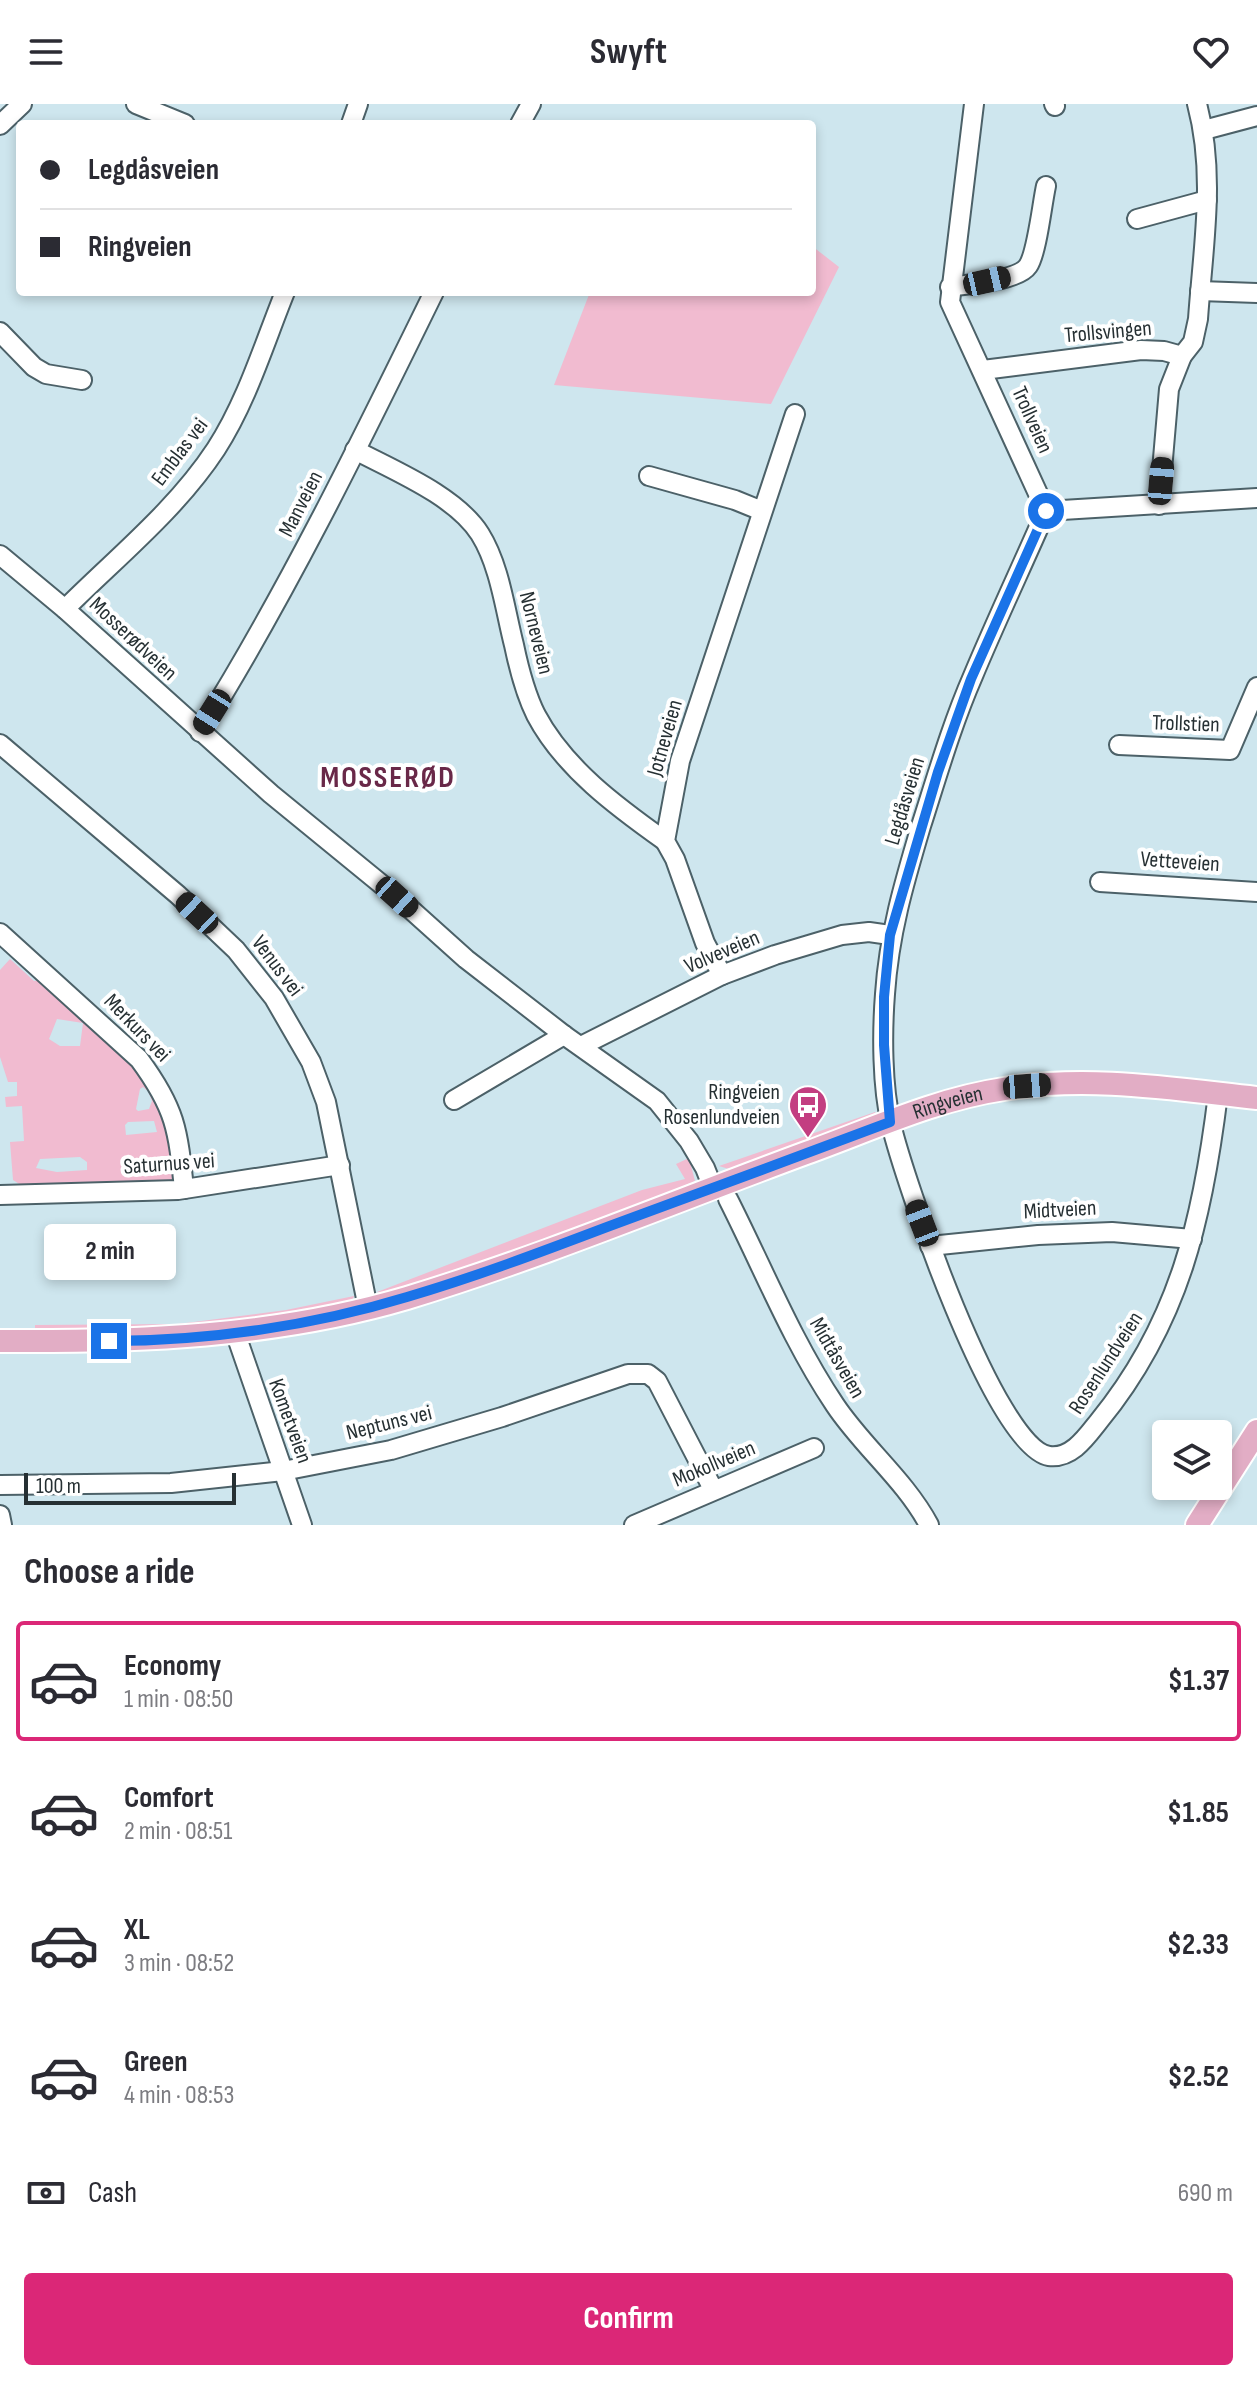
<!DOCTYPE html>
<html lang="en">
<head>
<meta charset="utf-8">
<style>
	body { margin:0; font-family:"Sofia Sans Condensed",sans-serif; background:#f7f7f7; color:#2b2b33; height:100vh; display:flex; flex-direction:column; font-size:30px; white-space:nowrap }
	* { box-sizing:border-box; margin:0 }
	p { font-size:26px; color:#7c7c81 }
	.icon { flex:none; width:44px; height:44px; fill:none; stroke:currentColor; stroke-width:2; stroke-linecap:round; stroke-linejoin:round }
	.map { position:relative; height:1421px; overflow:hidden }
	.panel { display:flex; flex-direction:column; background:#fff; flex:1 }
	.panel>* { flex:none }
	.hud { position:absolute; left:16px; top:16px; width:800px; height:176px; border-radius:8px; box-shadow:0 4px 12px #0003; display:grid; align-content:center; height:176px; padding:0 24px; background:#fff }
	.controls { position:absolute; left:1152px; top:1316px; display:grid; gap:16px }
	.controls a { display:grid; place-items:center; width:80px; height:80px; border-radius:8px; background:#fff; box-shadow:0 4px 12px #0003; font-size:40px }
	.scale { position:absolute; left:24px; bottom:20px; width:212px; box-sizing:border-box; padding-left:8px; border:4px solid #263033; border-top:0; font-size:22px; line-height:28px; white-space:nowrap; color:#263033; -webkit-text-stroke:6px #fff; paint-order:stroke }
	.end { position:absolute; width:36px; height:36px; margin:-18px; border:10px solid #1a73e8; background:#fff; box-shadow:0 0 0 4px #fff }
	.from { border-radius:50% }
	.bubble { position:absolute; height:56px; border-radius:8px; background:#fff; box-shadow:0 4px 12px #0003; font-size:26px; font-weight:700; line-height:56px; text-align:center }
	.car { position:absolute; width:24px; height:48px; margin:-24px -12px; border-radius:10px; box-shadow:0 0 6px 2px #0007; background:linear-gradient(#222 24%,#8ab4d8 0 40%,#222 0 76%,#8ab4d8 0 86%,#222 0) }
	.hud b { display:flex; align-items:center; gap:28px; height:76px; font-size:30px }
	.hud b+b { border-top:2px solid #e1e1e2 }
	.hud i { width:20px; height:20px; background:#2b2b33 }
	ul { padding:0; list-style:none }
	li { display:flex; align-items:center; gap:24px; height:120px; margin:0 16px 12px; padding:0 8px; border:4px solid transparent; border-radius:8px }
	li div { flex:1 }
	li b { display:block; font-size:30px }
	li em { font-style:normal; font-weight:700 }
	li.current { border-color:#db2777 }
	li>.icon { width:72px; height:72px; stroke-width:1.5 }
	h2 { padding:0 24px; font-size:36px; line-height:96px }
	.pay { display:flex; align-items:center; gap:20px; height:88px; padding:0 24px; font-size:30px }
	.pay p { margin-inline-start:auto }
	.primary-button { display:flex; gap:16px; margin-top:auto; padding:16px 24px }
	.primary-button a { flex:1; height:92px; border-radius:8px; background:#db2777; color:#fff; font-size:32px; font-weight:700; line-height:92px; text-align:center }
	header { display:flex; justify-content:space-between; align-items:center; height:104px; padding:0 24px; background:#fff; font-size:36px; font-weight:700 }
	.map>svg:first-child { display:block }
	.green { fill:#f1bbd0; fill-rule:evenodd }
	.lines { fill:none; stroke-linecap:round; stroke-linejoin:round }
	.minor-casing { stroke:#4c6168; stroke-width:22 }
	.major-casing { stroke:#fff; stroke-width:26 }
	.minor { stroke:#fff; stroke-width:18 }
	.major { stroke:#e2adc5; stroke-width:22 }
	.route { stroke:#1a73e8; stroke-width:10 }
	.labels { text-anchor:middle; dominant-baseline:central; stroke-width:8; stroke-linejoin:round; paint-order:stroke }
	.street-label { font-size:22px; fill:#263033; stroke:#fff }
	.poi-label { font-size:22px; fill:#263033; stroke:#fff; text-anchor:end }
	.district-label { font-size:30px; font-weight:bold; letter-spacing:2px; fill:#692848; stroke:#fff }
</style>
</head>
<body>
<header><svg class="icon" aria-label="menu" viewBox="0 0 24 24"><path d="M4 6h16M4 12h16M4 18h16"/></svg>Swyft<svg class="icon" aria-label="heart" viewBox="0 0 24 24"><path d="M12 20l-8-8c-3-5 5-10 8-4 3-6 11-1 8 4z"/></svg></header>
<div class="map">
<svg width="1257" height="1421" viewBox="0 0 1257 1421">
	<rect width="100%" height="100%" fill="#cee6ee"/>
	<!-- green -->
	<g class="green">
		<polygon points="812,142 839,163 771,300 554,281 590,188 812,188"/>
		<path d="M10,855L34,877L39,876L137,959L169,1014L175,1079L24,1083L13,1076L10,1038L24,1037L22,1002L6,1003L5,993L17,992V978H8L0,953V866ZM57,915L83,919L80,942H60L49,935ZM143,983L148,987L152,997L149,1005L138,1007L136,1005L140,985ZM154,1017L157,1028L126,1031L125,1021L128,1018ZM80,1053L87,1058V1066L57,1068L36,1064L40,1055Z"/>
		<polygon points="875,1008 876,1011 735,1067 719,1062"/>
		<polygon points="689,1054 695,1077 506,1160 390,1190 377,1188 642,1086 685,1075 676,1060"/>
		<path d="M354,1192L352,1198C252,1221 138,1236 35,1226V1221L178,1220L286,1206Z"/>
	</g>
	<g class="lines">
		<defs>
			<g id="minor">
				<polyline points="136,0 185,20"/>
				<polyline points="974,0 950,198 1046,407 1257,394"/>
				<polyline points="1054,0 1055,2"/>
				<polyline points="351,20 358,0"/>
				<polyline points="520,20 531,0"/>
				<polyline points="0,21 22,0"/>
				<polyline points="1204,26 1257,12"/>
				<polyline points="1137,115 1207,96"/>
				<path d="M950,183C967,180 1018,177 1028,162C1037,149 1042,100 1046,82"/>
				<polyline points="1200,187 1257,189"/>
				<polyline points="0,228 34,263 46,270 82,276"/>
				<polyline points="983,266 1141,246 1164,247 1182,252"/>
				<path d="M355,346C395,367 456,392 480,430C500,462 505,506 514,541C519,565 525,589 536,611C564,664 617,703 665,737"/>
				<polyline points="649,372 735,396 762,407"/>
				<path d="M1159,401L1169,285L1182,252L1193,238L1198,215C1203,142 1216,71 1197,0"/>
				<path d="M1046,407C1022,462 996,517 973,572C952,620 937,672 921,722C904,779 889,830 885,890C882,929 882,982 891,1020C904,1075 995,1344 1049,1352C1072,1355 1087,1332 1099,1317C1180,1218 1203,1113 1218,990"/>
				<polyline points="0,451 65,505 271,690 397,793 466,855 564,931 657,997 689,1037 705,1064 713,1084"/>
				<path d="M65,505C116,454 176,406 216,345C247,297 264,240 285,188"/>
				<path d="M200,628C288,487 361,337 434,188"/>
				<polyline points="0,640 178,791 236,846 274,894 311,958 326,998 368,1204"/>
				<polyline points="1119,641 1230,646 1257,583"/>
				<polyline points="1100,778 1257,788"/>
				<path d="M0,829L139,955C176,1005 178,1026 184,1085"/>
				<polyline points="722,871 705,839 675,755 665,737 680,657 795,310"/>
				<polyline points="581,942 722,871 775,851 842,831 869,828 890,831"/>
				<polyline points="454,996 564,931"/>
				<polyline points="0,1091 178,1086 340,1061"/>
				<path d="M728,1095C763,1164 792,1237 835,1301C863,1343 905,1376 929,1421"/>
				<polyline points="930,1142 1038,1131 1112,1128 1192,1135"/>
				<polyline points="235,1228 302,1421"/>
				<polyline points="0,1381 171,1379 283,1367 391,1346 502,1313 628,1270 648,1270 657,1277 713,1385"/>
				<polyline points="0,1411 2,1421"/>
				<polyline points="634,1421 814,1344"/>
			</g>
			<g id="major">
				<path id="s1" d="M0,1237C137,1238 275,1233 407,1194C542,1153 673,1098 806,1049C870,1026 936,995 1004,985C1088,971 1173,985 1257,994"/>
				<polyline points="1197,1421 1257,1327"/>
			</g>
		</defs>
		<!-- minor casing -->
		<use href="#minor" class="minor-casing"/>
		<!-- major casing -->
		<use href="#major" class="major-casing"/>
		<!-- minor -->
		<use href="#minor" class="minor"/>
		<!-- major -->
		<use href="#major" class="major"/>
	</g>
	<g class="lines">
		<!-- route -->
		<path class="route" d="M109,1237C208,1237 312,1222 407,1193C475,1173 541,1148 607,1123C701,1089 796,1053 890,1018L884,941V893L890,831L938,668L971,575L1046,407"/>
	</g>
	<!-- icons -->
	<defs>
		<symbol id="bus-pin" viewBox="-11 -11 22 30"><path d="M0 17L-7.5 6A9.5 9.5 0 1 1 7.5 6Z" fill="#c33e81" stroke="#fff"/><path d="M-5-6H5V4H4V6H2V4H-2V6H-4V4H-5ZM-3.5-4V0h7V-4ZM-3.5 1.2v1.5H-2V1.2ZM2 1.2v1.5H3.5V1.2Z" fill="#fff"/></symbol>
	</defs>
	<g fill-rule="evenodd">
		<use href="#bus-pin" x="786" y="979" width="44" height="60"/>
	</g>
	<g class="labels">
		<!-- street labels -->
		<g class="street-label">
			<text transform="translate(1108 228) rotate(-5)">Trollsvingen</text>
			<text transform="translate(1032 316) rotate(66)">Trollveien</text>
			<text transform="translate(180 348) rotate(-53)">Emblas vei</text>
			<text transform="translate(301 400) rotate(-63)">Manveien</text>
			<text transform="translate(536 529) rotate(76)">Norneveien</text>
			<text transform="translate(133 535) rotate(43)">Mosserødveien</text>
			<text transform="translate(1186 620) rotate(2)">Trollstien</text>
			<text transform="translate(665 634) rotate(-74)">Jotneveien</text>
			<text transform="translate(905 697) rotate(-73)">Legdåsveien</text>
			<text transform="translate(1180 758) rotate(4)">Vetteveien</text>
			<text transform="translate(722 848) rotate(-23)">Volveveien</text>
			<text transform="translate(277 862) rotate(53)">Venus vei</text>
			<text transform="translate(137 924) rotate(46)">Merkurs vei</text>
			<text stroke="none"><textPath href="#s1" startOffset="986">Ringveien</textPath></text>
			<text transform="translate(169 1060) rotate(-4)">Saturnus vei</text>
			<text transform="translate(1060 1106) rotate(-3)">Midtveien</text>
			<text transform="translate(837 1254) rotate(60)">Midtåsveien</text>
			<text transform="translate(1106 1259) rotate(-57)">Rosenlundveien</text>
			<text transform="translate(290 1317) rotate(70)">Kometveien</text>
			<text transform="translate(389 1319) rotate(-14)">Neptuns vei</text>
			<text transform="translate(714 1360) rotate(-23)">Mokollveien</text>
		</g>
		<!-- poi labels -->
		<g class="poi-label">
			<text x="780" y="988">Ringveien<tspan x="780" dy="25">Rosenlundveien</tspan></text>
		</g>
		<!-- district labels -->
		<g class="district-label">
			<text x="388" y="674">MOSSERØD</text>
		</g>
	</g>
</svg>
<div class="controls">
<a><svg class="icon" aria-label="layers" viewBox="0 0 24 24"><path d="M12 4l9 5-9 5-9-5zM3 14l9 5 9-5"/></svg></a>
</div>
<div class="scale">100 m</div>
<i class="end from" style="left:1046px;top:407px"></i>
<i class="end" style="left:109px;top:1237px"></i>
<div class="bubble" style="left:44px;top:1120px;width:132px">2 min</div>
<i class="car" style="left:987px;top:177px;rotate:77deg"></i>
<i class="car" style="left:1161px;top:377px;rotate:5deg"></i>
<i class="car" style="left:212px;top:608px;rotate:212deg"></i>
<i class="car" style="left:397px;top:793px;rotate:132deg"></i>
<i class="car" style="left:197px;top:809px;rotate:313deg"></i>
<i class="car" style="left:1027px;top:982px;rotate:86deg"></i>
<i class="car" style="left:922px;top:1119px;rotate:339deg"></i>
<div class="hud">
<b><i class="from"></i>Legdåsveien</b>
<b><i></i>Ringveien</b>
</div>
</div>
<section class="panel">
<h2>Choose a ride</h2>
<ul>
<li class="current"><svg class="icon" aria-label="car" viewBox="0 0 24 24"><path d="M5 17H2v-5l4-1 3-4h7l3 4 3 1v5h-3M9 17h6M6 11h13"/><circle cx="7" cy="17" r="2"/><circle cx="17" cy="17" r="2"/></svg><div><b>Economy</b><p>1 min · 08:50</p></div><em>$1.37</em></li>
<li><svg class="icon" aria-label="car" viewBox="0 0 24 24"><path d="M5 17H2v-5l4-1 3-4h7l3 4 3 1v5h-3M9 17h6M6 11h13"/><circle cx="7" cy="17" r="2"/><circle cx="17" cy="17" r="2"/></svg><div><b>Comfort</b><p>2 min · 08:51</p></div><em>$1.85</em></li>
<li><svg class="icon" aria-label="car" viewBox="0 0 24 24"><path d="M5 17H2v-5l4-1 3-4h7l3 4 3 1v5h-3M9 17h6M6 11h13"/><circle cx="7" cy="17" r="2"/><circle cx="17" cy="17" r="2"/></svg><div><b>XL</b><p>3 min · 08:52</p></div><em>$2.33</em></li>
<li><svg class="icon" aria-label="car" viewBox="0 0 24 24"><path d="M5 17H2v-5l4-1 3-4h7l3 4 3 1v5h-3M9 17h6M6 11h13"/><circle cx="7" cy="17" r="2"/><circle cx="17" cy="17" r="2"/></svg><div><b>Green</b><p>4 min · 08:53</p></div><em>$2.52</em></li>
</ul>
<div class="pay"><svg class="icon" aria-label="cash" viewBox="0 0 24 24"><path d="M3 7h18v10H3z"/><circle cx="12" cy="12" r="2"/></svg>Cash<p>690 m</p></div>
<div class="primary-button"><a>Confirm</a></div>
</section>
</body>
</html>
